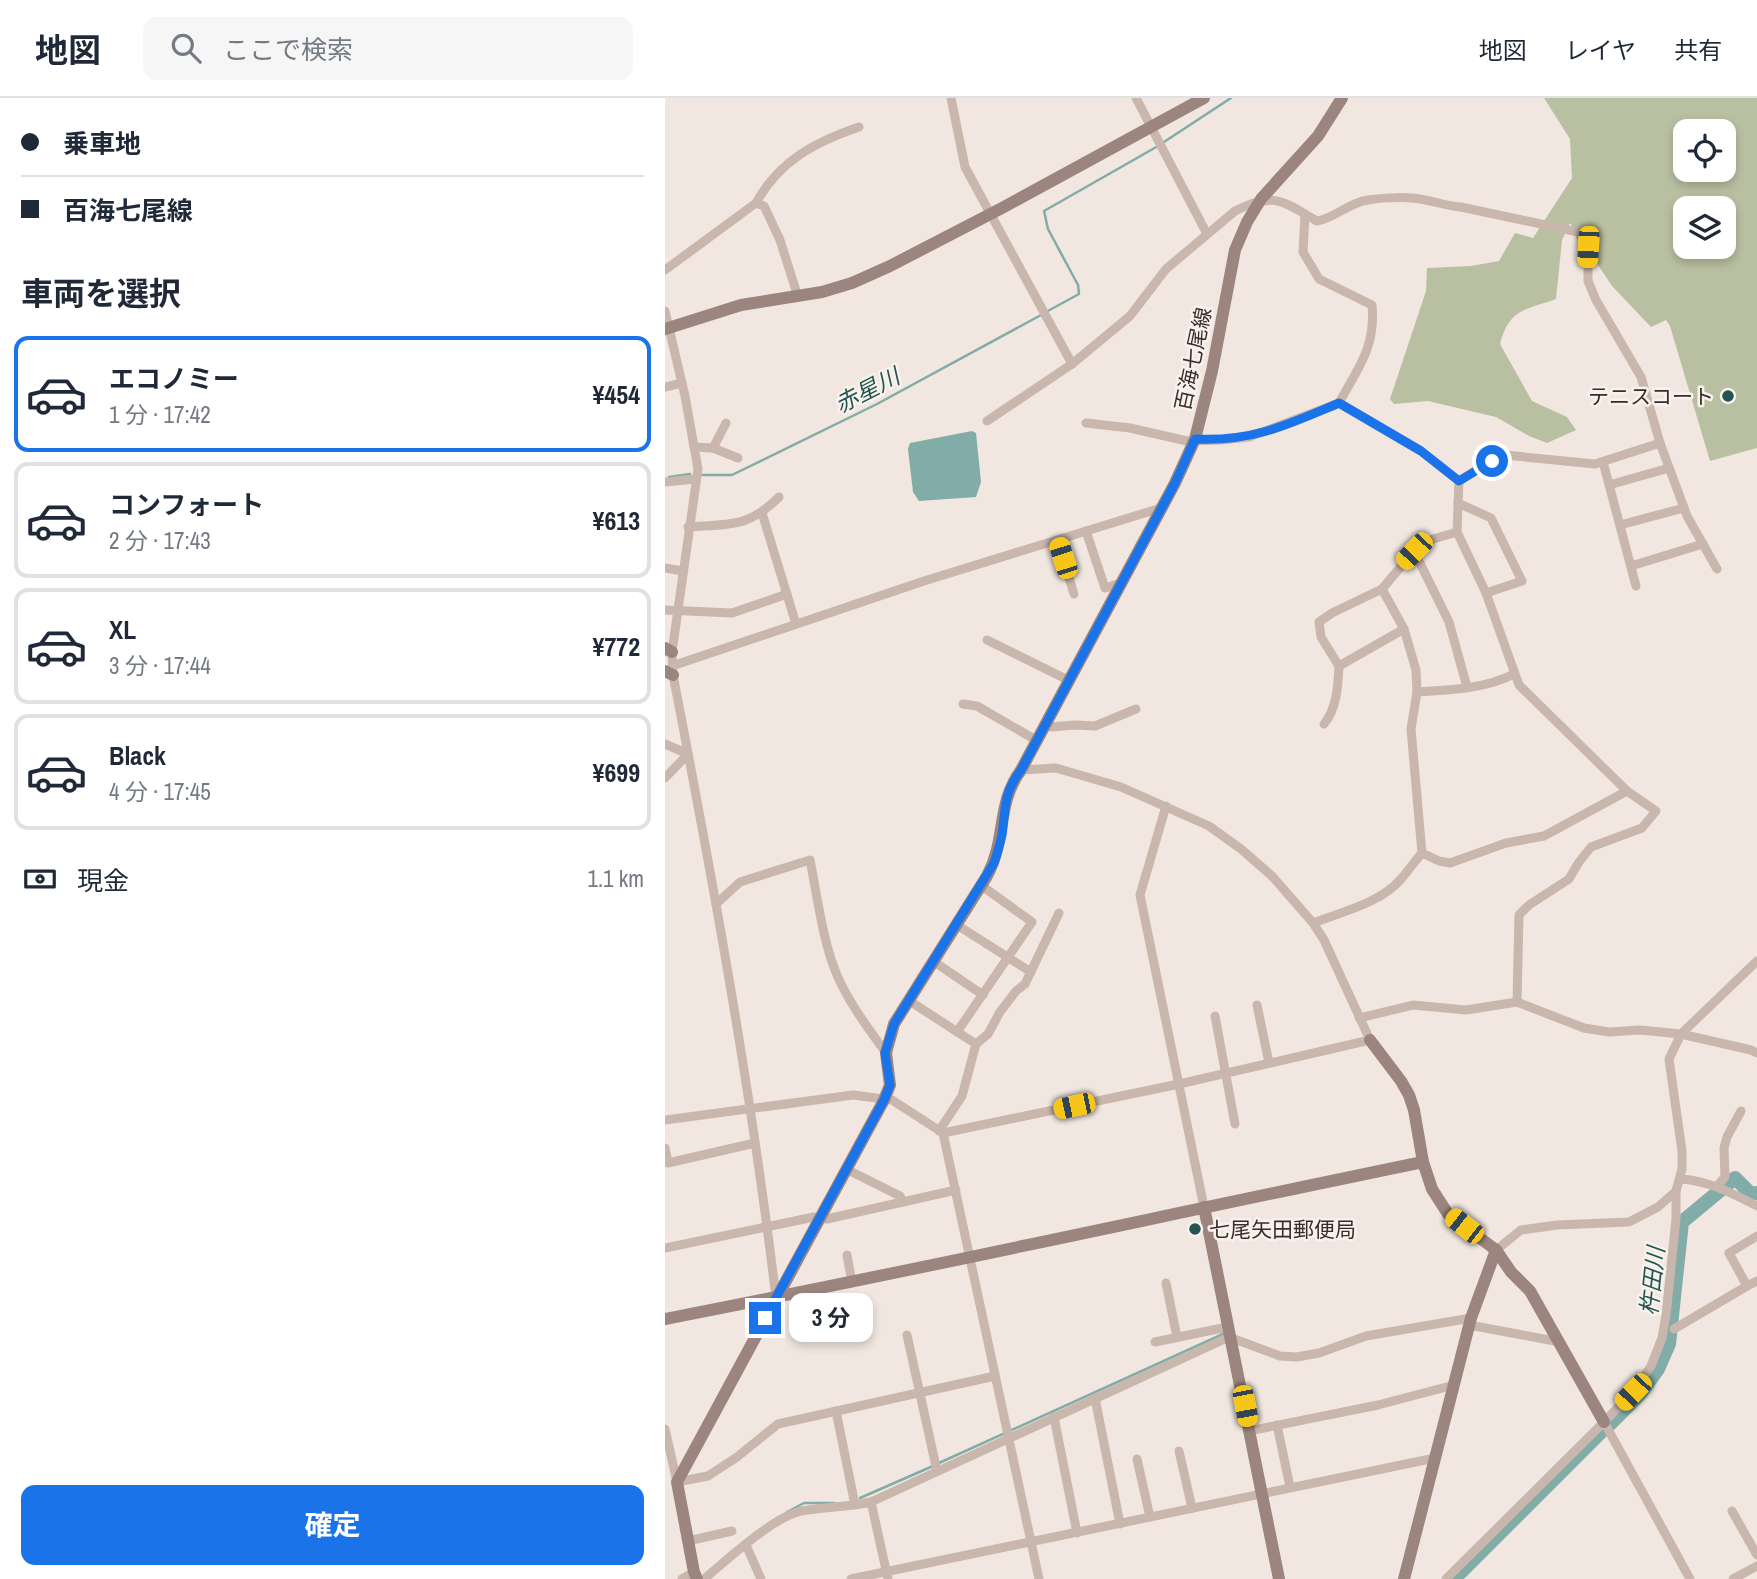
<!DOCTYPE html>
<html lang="ja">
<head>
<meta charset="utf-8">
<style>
	body { margin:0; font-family:"Archivo Narrow","Noto Sans JP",sans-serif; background:#f6f6f7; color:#1f2937; height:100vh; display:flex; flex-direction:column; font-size:26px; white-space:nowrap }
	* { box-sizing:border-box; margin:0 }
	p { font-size:23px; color:#747a83 }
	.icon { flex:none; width:38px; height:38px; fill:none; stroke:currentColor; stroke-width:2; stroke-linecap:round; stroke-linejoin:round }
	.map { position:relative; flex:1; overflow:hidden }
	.panel { display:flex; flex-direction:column; background:#fff; width:665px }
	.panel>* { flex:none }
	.top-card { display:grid; align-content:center; height:154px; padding:0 21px; background:#fff }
	.controls { position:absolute; left:1008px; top:21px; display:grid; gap:14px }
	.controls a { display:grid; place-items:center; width:63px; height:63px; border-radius:14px; background:#fff; box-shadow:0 4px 10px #0003; font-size:35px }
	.end { position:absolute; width:32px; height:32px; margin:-16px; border:9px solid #1a73e8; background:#fff; box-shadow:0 0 0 4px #fff }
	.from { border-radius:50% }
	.bubble { position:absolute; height:49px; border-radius:14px; background:#fff; box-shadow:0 4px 10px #0003; font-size:23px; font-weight:700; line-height:49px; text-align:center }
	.car { position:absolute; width:21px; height:42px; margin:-21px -10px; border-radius:9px; box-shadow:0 0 5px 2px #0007; background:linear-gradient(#f5c518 24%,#345 0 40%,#f5c518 0 76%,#345 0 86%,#f5c518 0) }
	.top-card b { display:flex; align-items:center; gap:24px; height:66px; font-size:26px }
	.top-card b+b { border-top:2px solid #e0e1e3 }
	.top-card i { width:18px; height:18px; background:#1f2937 }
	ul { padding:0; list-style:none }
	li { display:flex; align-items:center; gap:21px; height:116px; margin:0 14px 10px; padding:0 7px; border:4px solid #e0e1e3; border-radius:14px }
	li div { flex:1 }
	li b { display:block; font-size:26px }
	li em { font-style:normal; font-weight:700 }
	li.current { border-color:#1a73e8 }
	li>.icon { width:63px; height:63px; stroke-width:1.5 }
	h2 { padding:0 21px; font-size:32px; line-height:84px }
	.pay { display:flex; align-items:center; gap:18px; height:77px; padding:0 21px; font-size:26px }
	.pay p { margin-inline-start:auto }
	.cta { display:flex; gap:14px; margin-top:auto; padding:14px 21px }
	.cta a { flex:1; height:80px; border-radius:14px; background:#1a73e8; color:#fff; font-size:28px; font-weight:700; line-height:80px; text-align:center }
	header { display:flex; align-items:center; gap:42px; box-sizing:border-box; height:98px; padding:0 35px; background:#fff; border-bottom:2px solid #e0e1e3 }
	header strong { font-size:33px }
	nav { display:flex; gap:38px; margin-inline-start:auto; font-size:24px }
	.search { width:490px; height:63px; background:#f6f6f7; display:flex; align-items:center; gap:18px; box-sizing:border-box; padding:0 24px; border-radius:14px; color:#747a83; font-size:26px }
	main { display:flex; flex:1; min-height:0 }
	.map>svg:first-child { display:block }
	.green { fill:#b9bfa1; fill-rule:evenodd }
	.water { fill:#81aca8 }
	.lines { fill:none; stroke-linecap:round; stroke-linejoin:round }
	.stream { stroke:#81aca8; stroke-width:2.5 }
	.river { stroke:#81aca8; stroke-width:14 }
	.street { stroke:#c9b6ad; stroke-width:9 }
	.secondary { stroke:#9c857e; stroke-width:12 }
	.route { stroke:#1a73e8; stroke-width:9 }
	.poi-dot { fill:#235653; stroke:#f9f2ec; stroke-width:2.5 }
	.labels { text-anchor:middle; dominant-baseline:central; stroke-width:5; stroke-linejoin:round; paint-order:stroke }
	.street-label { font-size:21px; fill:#382d2b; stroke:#f9f2ec }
	.poi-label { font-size:21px; fill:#382d2b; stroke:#f9f2ec; text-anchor:end }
	.water-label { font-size:23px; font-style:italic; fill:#235653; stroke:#f9f2ec }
</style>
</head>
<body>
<header>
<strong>地図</strong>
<div class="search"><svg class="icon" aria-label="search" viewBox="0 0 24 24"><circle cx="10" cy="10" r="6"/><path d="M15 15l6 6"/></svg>ここで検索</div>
<nav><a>地図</a><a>レイヤ</a><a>共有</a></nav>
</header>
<main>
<section class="panel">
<div class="top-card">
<b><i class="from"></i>乗車地</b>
<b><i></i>百海七尾線</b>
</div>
<h2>車両を選択</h2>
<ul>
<li class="current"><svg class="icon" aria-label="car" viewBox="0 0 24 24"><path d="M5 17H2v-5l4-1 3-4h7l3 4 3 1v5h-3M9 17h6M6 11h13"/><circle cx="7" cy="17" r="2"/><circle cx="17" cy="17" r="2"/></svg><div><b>エコノミー</b><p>1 分 · 17:42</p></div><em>¥454</em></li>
<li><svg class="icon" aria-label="car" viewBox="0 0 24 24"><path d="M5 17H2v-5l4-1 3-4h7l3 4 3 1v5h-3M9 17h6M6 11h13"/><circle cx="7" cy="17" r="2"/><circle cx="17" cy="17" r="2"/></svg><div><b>コンフォート</b><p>2 分 · 17:43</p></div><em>¥613</em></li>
<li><svg class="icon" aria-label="car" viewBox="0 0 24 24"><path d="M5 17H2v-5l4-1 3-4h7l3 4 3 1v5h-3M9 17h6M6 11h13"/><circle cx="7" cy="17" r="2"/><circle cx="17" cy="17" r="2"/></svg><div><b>XL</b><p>3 分 · 17:44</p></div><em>¥772</em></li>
<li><svg class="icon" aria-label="car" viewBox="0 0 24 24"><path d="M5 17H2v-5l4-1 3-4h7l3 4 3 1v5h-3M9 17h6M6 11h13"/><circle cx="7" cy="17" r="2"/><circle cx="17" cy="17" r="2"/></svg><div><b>Black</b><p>4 分 · 17:45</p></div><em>¥699</em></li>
</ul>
<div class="pay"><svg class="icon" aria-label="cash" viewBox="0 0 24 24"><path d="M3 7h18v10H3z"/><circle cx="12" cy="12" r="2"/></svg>現金<p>1.1 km</p></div>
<div class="cta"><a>確定</a></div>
</section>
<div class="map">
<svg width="1092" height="1481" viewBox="0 0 1092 1481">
	<rect width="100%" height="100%" fill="#f1e7e0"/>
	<!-- green -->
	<path class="green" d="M879,0H1092V350L1045,363L1005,228L1001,222L986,229L947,188L905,125L897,142L891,201C860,212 844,211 835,246L867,303L902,319L911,332L882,345L864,338L831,319L763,303L729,306L725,301L761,193L762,170L806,168L834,163L850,135L868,140L907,80L905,41ZM1020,33H1059V72H1020ZM1020,110H1059V149H1020Z"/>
	<!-- water -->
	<polygon class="water" points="307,333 311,335 316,384 311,399 254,403 248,394 243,351 245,345"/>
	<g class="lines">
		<!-- stream -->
		<g class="stream">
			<polyline points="499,44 566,0"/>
			<polyline points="381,214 414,196 413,187 383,131 379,113 493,48"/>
			<polyline points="37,377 67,377 212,306 376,217"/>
			<polyline points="4,379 25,376"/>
			<polyline points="274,1365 558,1236"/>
			<polyline points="195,1400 268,1368"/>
			<polyline points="122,1414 139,1405 169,1405"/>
		</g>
		<!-- river -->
		<g class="river">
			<polyline points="945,1326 976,1295 993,1271 1004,1246 1017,1124 1070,1080 1086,1096 1092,1095"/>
			<polyline points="789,1481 938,1332"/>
		</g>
		<!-- street -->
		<g class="street">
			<polyline points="286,0 300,69 407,266"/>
			<polyline points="471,0 542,136"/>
			<path d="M91,105C114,63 150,44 194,29"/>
			<path d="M640,116L638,154L654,181L707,207C711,249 693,270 674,305"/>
			<polyline points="0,172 91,105 99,108 115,142 133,199"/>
			<path d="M0,213L20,298L33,371L7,554L8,577C48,783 86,991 111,1200"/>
			<polyline points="0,289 17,285"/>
			<path d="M322,323L407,266L465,218L501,171L570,113C609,93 617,103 652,123C670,120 685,104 703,102C713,100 737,99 747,100C764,101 779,108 796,109L913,134L923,149V183L931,202L976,279L995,345L1022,418L1052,471"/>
			<polyline points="421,325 465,330 522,343 557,342 584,339 674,305 756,353 794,383"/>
			<polyline points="29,349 48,350 61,325"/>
			<polyline points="48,350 73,360"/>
			<polyline points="938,364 971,488"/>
			<polyline points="0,384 30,381"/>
			<polyline points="944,387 1004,370"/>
			<polyline points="793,405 826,420 857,483 821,495"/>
			<polyline points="97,415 131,526"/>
			<polyline points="955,427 1019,410"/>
			<path d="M23,429C65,426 83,430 114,399"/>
			<polyline points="421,433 440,490 456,485"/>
			<polyline points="392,442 409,496"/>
			<polyline points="749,453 784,524 802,589"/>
			<polyline points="966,468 1038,446"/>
			<polyline points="0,470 18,473"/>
			<polyline points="0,512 67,515 122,496"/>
			<polyline points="739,531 674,568 656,539 654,524 667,515 717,491 749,453 768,441 792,434"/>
			<polyline points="322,542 403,582"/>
			<polyline points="7,568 259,483 496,410"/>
			<path d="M752,594C784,592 820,591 849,576"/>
			<polyline points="298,606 312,608 371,642"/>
			<polyline points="381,623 386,629 410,627 430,628 471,611"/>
			<path d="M659,626C672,610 673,588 674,568"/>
			<polyline points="0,646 23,656 0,680"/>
			<polyline points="501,708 475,797 539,1109"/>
			<polyline points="757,755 774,763 785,765 841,745 879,738 962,693"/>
			<path d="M51,806L75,784L145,762C152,797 158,845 172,877C184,905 203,930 221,955"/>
			<path d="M648,825C676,814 716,805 736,781C743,773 750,763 757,755L746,631L752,594L751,572L739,531L717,491"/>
			<polyline points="292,827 366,874"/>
			<polyline points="268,863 318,897"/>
			<polyline points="243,902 311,946"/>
			<polyline points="852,904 854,817 864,807 904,781 914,764 926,749 977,730 991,713 962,693 854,587 821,495 792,434 794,383 826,363 840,357 930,366 995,345"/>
			<polyline points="592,907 604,965"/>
			<polyline points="550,918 570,1026"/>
			<polyline points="694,920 748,907 801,912 852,904 919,930 944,934 975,932 1016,936 1086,952 1092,955"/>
			<polyline points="292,934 367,824 317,788"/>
			<polyline points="0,1022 188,997 227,1002 278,1035 514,986 705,942 659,842 648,825 607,778 576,751 544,728 456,689 391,670 356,672"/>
			<polyline points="274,1033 297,998 311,946 323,936 335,914 351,893 360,886 394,815"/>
			<polyline points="278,1035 374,1481"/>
			<polyline points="0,1050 3,1065 90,1045"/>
			<polyline points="181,1071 235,1098 238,1104"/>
			<path d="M1016,1081C1044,1083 1067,1095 1092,1108"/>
			<polyline points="1052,1088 1060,1079 1059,1050 1062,1039 1076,1013"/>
			<polyline points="1092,1138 1064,1155 1082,1188 1092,1183"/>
			<polyline points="0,1150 149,1119 162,1121 291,1092"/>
			<polyline points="831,1152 856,1132 892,1127 964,1124 993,1109 1011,1093 1017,1071 1017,1053 1004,961 1016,936 1092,863"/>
			<polyline points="182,1157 187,1185"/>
			<polyline points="501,1185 512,1239"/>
			<polyline points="804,1227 895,1244"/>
			<polyline points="1009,1231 1082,1188"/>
			<polyline points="242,1237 272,1373"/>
			<polyline points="490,1244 562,1229"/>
			<polyline points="430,1300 455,1426"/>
			<polyline points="171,1313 190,1407"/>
			<polyline points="389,1319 412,1435"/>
			<polyline points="939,1324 1025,1481"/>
			<polyline points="612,1327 625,1389"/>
			<polyline points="0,1331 12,1384 43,1378 72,1359 113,1326 330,1278"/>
			<polyline points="584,1333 713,1307 789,1287"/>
			<polyline points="514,1353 527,1410"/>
			<polyline points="472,1361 485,1419"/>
			<polyline points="206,1404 223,1481"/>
			<polyline points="1067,1413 1092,1457"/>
			<polyline points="23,1443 67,1433"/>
			<polyline points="81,1447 96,1481"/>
			<polyline points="17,1481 29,1474"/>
			<path d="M39,1481C62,1462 108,1419 136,1413C159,1409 183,1409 206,1404L564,1239L615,1258L632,1259L654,1255L701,1238L806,1220"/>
			<polyline points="186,1481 770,1360"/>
			<polyline points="781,1481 939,1324 968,1294 986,1268 997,1240 1001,1217 1011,1121 1011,1093"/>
			<polyline points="1068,1481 1092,1468"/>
		</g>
		<!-- secondary -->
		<g class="secondary">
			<polyline points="0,231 76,207 157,194 187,185 225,168 337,110 539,0"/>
			<polyline points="0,550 7,554"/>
			<polyline points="0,573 8,577"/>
			<polyline points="705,942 736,983 744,997 749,1012 758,1064 767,1091 783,1116 831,1152 846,1174 865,1193 939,1324"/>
			<polyline points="539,1109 614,1481"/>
			<path d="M0,1221C253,1172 505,1116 758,1064"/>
			<path d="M32,1481L29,1474L12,1384L219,1002L225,987L221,955L229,926L322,778C342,741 331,706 356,672L510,385L530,341L547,273L570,152L582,124L596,101L653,38L677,0"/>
			<polyline points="739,1481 806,1220 831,1152"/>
		</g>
	</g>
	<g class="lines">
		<!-- route -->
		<path class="route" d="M100,1220L219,1002L225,987L220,955L229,926L329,765C332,756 335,746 337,737C341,709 338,696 356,672L510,385L530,341C587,344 622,327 674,305L756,353L794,383L827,363"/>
	</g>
	<!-- markers -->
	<g class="poi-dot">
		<circle cx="1063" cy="298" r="7"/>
		<circle cx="530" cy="1131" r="7"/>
	</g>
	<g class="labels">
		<!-- street labels -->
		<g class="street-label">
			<text transform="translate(528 261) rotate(-78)">百海七尾線</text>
		</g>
		<!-- poi labels -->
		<g class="poi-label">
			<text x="1049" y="298">テニスコート</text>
			<text x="544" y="1131" text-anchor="start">七尾矢田郵便局</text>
		</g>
		<!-- water labels -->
		<g class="water-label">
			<text transform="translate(202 292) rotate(-27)">赤星川</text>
			<text transform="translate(987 1183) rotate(-84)">杵田川</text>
		</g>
	</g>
</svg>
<div class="controls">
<a><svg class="icon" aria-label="locate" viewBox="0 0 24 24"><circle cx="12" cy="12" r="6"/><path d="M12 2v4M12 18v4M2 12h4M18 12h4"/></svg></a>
<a><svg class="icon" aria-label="layers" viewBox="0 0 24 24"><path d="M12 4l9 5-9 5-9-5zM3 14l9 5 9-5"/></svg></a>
</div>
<i class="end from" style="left:827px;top:363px"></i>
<i class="end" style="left:100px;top:1220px"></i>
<div class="bubble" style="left:124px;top:1195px;width:84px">3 分</div>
<i class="car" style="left:923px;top:149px;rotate:183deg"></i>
<i class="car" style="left:749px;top:453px;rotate:224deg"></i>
<i class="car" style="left:398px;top:460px;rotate:342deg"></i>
<i class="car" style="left:409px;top:1008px;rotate:258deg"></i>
<i class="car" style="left:799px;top:1128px;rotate:308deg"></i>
<i class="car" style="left:968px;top:1294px;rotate:224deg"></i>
<i class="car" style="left:580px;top:1308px;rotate:169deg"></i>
</div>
</main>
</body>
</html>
